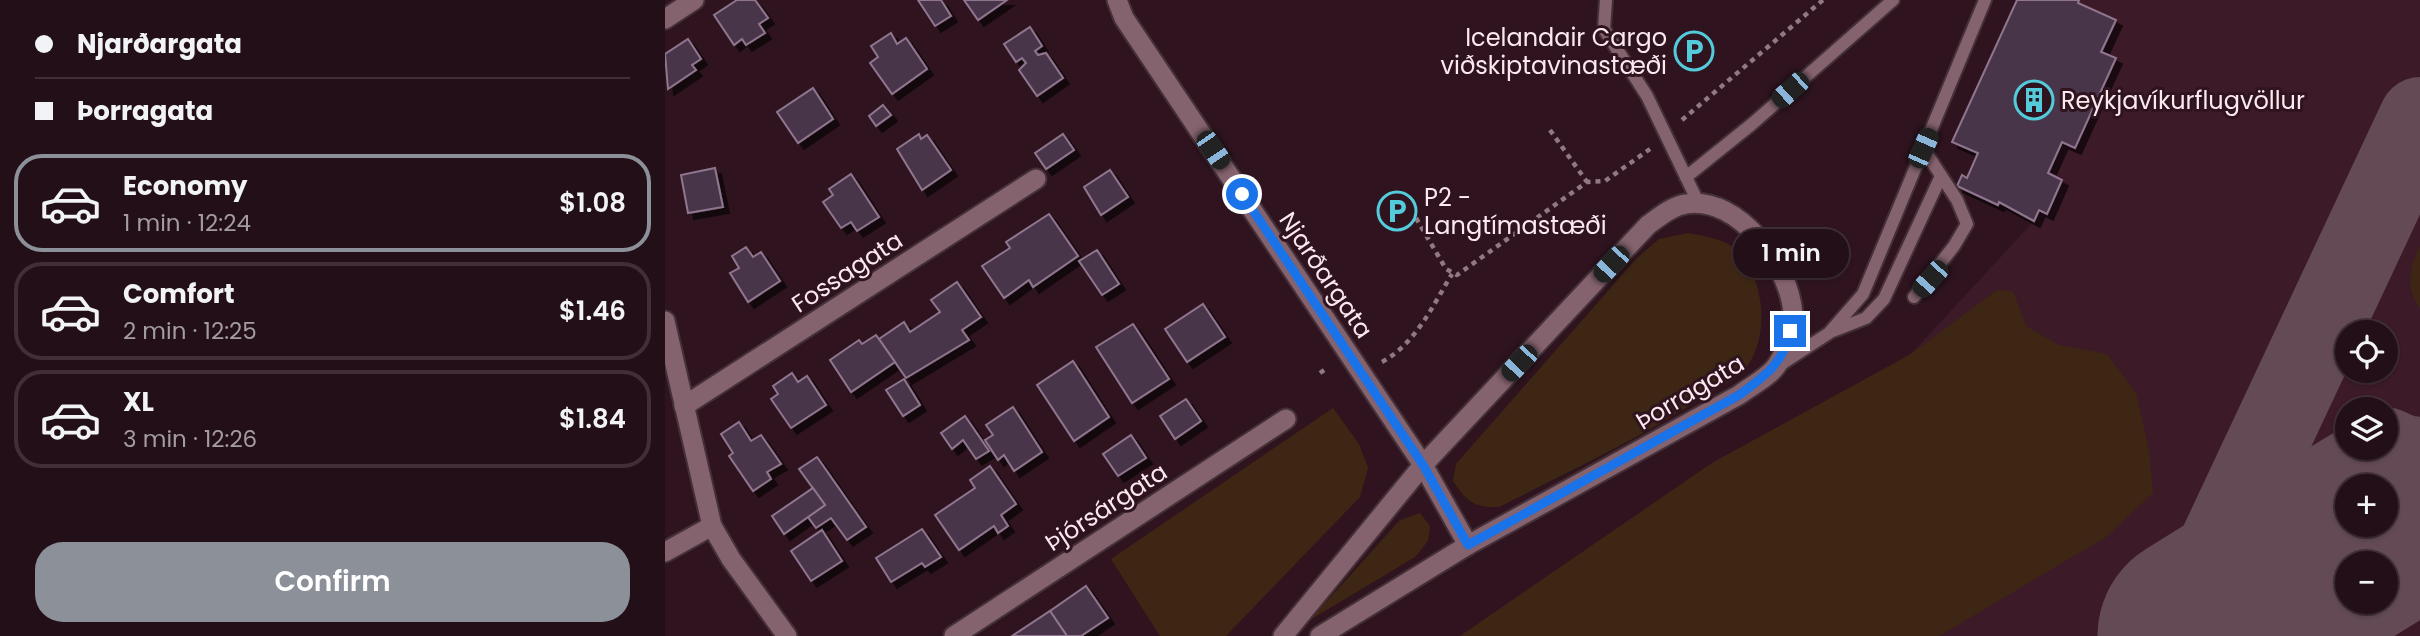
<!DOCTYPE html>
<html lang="en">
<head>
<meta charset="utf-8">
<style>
	body { margin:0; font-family:Poppins,sans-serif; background:#2b1820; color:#f1f3f6; height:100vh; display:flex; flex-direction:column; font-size:26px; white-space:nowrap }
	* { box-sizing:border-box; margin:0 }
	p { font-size:23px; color:#a39ca1 }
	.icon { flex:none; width:38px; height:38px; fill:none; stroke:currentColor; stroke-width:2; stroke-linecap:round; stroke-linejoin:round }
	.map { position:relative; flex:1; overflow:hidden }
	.details { display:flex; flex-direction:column; background:#230f17; width:665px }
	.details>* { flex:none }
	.banner { display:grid; align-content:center; height:154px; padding:0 35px; background:#230f17 }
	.buttons { position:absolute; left:1670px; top:320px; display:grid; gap:14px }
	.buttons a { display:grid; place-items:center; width:63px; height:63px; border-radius:50%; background:#230f17; box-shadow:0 2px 5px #0004,0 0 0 2px #402f36; font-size:35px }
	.end { position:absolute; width:32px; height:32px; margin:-16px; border:9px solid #1a73e8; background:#fff; box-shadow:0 0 0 4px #fff }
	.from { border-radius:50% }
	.bubble { position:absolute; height:49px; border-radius:24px; background:#230f17; box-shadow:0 2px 5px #0004,0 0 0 2px #402f36; font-size:23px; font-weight:600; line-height:49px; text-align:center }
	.car { position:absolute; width:21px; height:42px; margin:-21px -10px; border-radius:9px; box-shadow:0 0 5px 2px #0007; background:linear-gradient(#222 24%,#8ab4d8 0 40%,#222 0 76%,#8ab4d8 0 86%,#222 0) }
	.banner b { display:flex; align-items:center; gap:24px; height:66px; font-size:26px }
	.banner b+b { border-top:2px solid #402f36 }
	.banner i { width:18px; height:18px; background:#f1f3f6 }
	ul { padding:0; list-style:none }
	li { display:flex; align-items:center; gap:21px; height:98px; margin:0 14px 10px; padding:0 21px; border:4px solid #402f36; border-radius:28px }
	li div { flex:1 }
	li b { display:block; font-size:26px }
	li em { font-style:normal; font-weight:600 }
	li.selected { border-color:#8c9099 }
	li>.icon { width:63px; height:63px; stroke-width:1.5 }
	.primary-button { display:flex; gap:14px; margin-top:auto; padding:14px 35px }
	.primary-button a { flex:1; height:80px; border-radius:28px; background:#8c9099; color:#fff; font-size:28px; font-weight:600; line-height:80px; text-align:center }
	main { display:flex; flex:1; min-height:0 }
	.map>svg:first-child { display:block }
	.built { fill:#3c1a28; fill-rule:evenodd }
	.green { fill:#3e2614 }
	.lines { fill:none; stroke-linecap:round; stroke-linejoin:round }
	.taxiway { stroke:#634a54; stroke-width:82 }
	.runway { stroke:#634a54; stroke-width:205 }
	.building { fill:#4a344a; stroke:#8f768e; stroke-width:2; filter:url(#shadow) }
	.service-casing { stroke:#443037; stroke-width:16 }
	.minor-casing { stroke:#443037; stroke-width:23 }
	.secondary-casing { stroke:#443037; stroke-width:23 }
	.path { stroke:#917982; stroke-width:4.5; stroke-dasharray:5 5; stroke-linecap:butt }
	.service { stroke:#84626e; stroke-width:12 }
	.minor { stroke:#84626e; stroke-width:19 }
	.secondary { stroke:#84626e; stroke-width:19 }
	.route { stroke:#1a73e8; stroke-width:9 }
	.labels { text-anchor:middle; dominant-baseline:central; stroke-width:6; stroke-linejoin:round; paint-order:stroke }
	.poi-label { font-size:24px; fill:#fce8ef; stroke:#2f141f; text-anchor:start }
	.street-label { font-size:24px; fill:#fce8ef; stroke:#2f141f }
</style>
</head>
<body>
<main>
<section class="details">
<div class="banner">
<b><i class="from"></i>Njarðargata</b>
<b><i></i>Þorragata</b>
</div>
<ul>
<li class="selected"><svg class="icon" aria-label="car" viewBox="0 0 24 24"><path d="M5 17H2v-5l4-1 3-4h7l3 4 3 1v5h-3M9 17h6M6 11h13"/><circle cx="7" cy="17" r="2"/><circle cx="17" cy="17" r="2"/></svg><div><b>Economy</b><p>1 min · 12:24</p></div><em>$1.08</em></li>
<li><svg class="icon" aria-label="car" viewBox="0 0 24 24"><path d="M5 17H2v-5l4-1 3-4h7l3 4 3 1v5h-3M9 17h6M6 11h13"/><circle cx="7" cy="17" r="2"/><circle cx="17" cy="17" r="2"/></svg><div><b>Comfort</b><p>2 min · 12:25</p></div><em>$1.46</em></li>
<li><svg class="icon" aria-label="car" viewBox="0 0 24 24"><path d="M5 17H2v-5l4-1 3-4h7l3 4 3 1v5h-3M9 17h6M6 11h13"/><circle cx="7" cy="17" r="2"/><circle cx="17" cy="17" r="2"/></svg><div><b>XL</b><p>3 min · 12:26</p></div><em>$1.84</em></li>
</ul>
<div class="primary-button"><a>Confirm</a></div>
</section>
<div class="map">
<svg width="1755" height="636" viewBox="0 0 1755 636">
	<defs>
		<filter id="shadow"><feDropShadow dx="6" dy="6" stdDeviation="0" flood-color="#0009"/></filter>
	</defs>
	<rect width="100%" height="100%" fill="#2f141f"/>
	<!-- built -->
	<path class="built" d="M1352,0H1755V636H795L1047,463L1246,354L1369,221L1362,215L1292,186L1297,175L1302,177L1313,154L1287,142ZM1682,332H1720V371H1682ZM1682,410H1720V448H1682ZM1682,486H1720V525H1682ZM1682,564H1720V602H1682Z"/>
	<!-- green -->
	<g class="green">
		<path d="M1023,233C1061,240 1080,244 1092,286C1100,313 1098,351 1077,372C1065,383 1046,392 1032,401C969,441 901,473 834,507C810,508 802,502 788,481L791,464L971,259L994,239Z"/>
		<path d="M1755,246V309C1740,287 1744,268 1755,246Z"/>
		<polygon points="1332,290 1348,291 1361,326 1394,345 1442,354 1471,393 1484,450 1488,493 1441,537 1274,636 795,636 1047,463 1246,354"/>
		<polygon points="668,408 694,444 703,468 695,497 561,636 495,636 446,559"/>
		<polygon points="755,513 765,526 763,541 750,557 645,620 735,520"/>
	</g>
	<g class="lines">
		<!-- taxiway -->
		<g class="taxiway">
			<polyline points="1720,448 1738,456 1755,458"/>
			<polyline points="1501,636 1522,615 1755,118"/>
		</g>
		<!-- runway -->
		<polyline class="runway" points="1535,636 1714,525"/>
	</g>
	<!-- building -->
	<g class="building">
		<polygon points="72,0 90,0 103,18 94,24 100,33 81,45 77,39 69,45 49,15"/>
		<polygon points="253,0 276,0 286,16 270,26"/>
		<polygon points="299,0 342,0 313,20"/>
		<polygon points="1352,0 1414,0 1413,3 1451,20 1436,52 1451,58 1410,148 1397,142 1383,173 1397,180 1382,214 1374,210 1369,221 1334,202 1333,205 1292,186 1297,175 1302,178 1313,153 1287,142"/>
		<polygon points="365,27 377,46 370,51 373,55 381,53 398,78 372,96 354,70 361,63 357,58 351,62 339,44"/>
		<polygon points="226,33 232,44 241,38 262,69 227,94 205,63 213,57 206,46"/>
		<polygon points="23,39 36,59 27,65 31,70 3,89 0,54"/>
		<polygon points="148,88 168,119 133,143 112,112"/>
		<polygon points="218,105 226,115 211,126 204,116"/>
		<polygon points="254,134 256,139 262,135 286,170 257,190 232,149"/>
		<polygon points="398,134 409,150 381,169 370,153"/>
		<polygon points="50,168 58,207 23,213 16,175"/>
		<polygon points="445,170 463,197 436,215 419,187"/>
		<polygon points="186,174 214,217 192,231 186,222 176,228 158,202 168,195 164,189"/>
		<polygon points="384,214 413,256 368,287 364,280 339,298 317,266 345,248 341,242"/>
		<polygon points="81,247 88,257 96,252 115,281 83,302 65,273 74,268 67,256"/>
		<polygon points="432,250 454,284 437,295 414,261"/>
		<polygon points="292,282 316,317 297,330 304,340 241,378 214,339 239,322 245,332 275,312 266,300"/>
		<polygon points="538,304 560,337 522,362 500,329"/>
		<polygon points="468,324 504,379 467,403 431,347"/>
		<polygon points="211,335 230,362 186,392 165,360 194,340 197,344"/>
		<polygon points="408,361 444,417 409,441 372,385"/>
		<polygon points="127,373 133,382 142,376 161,405 126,428 106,399 113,394 108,386"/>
		<polygon points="239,379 255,405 238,416 221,390"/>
		<polygon points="521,399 536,421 510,439 495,416"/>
		<polygon points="348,407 377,452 349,471 339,455 333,460 320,440 328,435 321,425"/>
		<polygon points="300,416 324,451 311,459 298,440 287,449 276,433"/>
		<polygon points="74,422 86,441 96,435 116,464 102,472 106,479 88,491 64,456 68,453 56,434"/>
		<polygon points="466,435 481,458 453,476 438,454"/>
		<polygon points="152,457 201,527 182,540 166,518 151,528 143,517 160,505 134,469"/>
		<polygon points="325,466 351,504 336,515 343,526 333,533 329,526 294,550 270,515 310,488 305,480"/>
		<polygon points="148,488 160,505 119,534 107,516"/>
		<polygon points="257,529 276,557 260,567 257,563 226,582 211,558"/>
		<polygon points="157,530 177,561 146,581 126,551"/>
		<polygon points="421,586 443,618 416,636 402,636 385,611"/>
		<polygon points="385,611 402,636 347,636"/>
	</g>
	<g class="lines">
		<defs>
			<g id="service">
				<polyline points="941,0 939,29 982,96 1034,204"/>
				<polyline points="1021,177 1087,124 1228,0"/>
				<polyline points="1249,297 1289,246 1302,224 1292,200 1258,148"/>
				<polyline points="1168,331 1201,318 1219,299 1276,176"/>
				<polyline points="1115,365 1164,333 1198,294 1320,0"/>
			</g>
			<g id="minor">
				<polyline points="0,19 29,0"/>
				<polyline points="0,321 47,526 66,559 122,636"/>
				<polyline points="19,406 371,179"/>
				<polyline points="0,552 47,526"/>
				<polyline points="289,636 621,419"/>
			</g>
			<g id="secondary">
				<polyline points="452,0 459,18 758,465 803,545"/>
				<path d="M618,636L758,465L983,225C994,217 1007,206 1021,204C1074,195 1125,267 1128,314C1130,330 1121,352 1112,365C1104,377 1086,386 1074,395L803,545L655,636"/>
			</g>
		</defs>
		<!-- service casing -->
		<use href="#service" class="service-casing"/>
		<!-- minor casing -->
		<use href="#minor" class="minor-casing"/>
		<!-- secondary casing -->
		<use href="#secondary" class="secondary-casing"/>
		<!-- path -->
		<g class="path">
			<polyline points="1017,120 1158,0"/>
			<polyline points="885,130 922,182"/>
			<polyline points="751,218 781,269 792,275 922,182 940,181 985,149"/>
			<path d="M717,362C751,343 767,307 787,274"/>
			<polyline points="655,373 662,368"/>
		</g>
		<!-- service -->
		<use href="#service" class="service"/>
		<!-- minor -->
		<use href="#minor" class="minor"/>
		<!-- secondary -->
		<use href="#secondary" class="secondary"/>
	</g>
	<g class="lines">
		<!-- route -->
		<path class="route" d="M577,194L758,465L803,545L1074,395C1100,376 1119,363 1125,331"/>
	</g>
	<!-- icons -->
	<defs>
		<symbol id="parking-ring" viewBox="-11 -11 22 22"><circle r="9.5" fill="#2f141f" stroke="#53cbdb" stroke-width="1.5"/><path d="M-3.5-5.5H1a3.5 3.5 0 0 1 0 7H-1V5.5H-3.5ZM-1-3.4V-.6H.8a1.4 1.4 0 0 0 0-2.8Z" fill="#53cbdb"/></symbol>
		<symbol id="building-ring" viewBox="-11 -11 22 22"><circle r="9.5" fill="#2f141f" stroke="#53cbdb" stroke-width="1.5"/><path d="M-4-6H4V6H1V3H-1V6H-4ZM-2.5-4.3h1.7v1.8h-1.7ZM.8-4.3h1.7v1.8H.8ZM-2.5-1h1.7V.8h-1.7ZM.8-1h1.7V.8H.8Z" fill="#53cbdb"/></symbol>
	</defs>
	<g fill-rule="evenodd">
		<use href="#parking-ring" x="1007" y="29" width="44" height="44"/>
		<use href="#building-ring" x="1347" y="78" width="44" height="44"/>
		<use href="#parking-ring" x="710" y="189" width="44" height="44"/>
	</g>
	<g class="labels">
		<!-- poi labels -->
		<g class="poi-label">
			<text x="1002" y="37" text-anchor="end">Icelandair Cargo<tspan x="1002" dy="28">viðskiptavinastæði</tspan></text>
			<text x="1396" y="100">Reykjavíkurflugvöllur</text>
			<text x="759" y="197">P2 -<tspan x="759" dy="28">Langtímastæði</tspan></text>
		</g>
		<!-- street labels -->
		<g class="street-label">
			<text transform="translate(182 272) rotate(-33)">Fossagata</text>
			<text transform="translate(661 275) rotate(56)">Njarðargata</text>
			<text transform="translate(1025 392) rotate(-31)">Þorragata</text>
			<text transform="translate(441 507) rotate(-33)">Þjórsárgata</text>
		</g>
	</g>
</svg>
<div class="buttons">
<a><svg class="icon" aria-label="locate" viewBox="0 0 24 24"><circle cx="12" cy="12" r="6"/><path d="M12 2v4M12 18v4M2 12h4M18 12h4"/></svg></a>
<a><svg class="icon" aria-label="layers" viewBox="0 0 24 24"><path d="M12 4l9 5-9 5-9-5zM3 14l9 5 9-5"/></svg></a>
<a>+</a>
<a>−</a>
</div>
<i class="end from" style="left:577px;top:194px"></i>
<i class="end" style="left:1125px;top:331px"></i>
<div class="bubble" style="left:1068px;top:229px;width:116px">1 min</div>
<i class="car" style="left:1125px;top:90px;rotate:228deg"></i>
<i class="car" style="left:1258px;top:148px;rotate:24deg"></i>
<i class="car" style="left:548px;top:150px;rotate:146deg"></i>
<i class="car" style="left:946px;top:264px;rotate:223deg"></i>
<i class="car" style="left:1265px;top:279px;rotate:222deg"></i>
<i class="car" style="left:854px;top:363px;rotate:223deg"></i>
</div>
</main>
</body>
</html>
